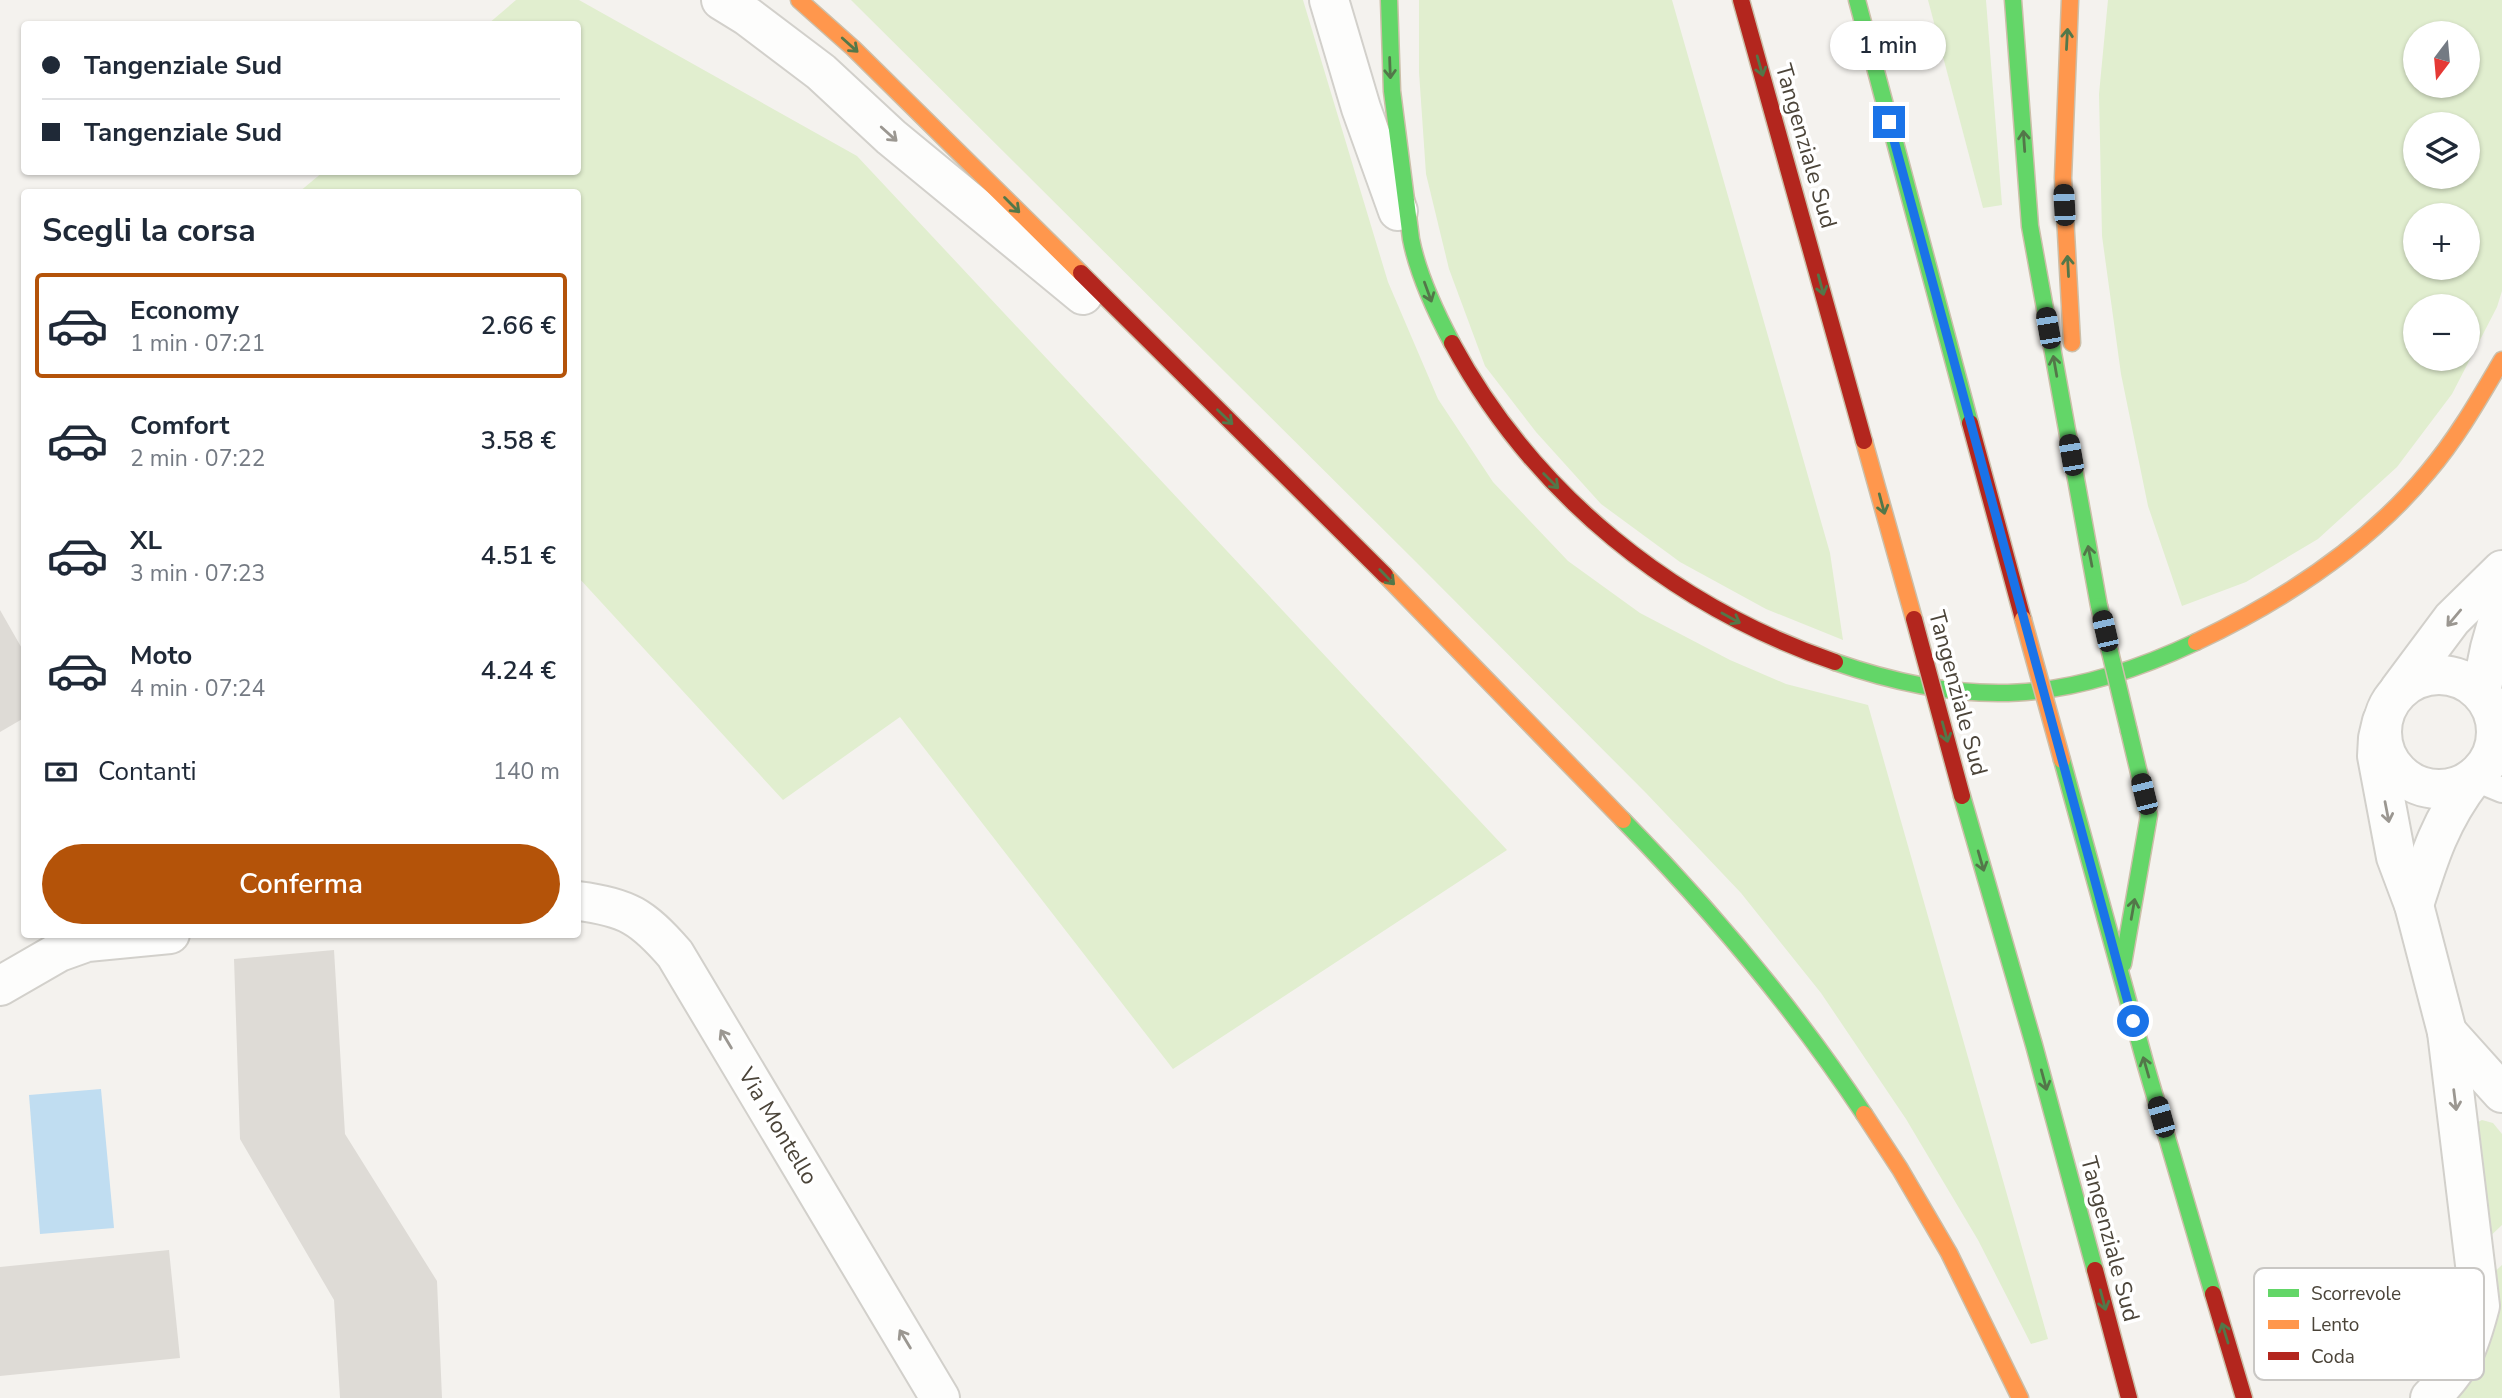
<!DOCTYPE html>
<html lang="it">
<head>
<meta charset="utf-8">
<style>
	body { margin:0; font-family:"Nunito Sans",sans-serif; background:#f6f6f7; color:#1f2937; height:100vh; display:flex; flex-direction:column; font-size:26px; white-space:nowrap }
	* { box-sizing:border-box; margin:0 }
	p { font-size:23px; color:#747a83 }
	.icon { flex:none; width:38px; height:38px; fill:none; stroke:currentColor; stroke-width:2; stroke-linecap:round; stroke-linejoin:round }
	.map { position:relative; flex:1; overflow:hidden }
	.details { position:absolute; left:21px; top:189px; width:560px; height:749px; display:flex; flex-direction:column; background:#fff; border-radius:7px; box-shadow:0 2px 5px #0004 }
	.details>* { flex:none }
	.hud { position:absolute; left:21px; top:21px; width:560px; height:154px; border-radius:7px; box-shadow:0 2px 5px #0004; display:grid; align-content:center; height:154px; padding:0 21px; background:#fff }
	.needle { width:46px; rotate:196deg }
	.tools { position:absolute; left:2403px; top:21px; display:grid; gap:14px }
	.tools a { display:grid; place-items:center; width:77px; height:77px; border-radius:50%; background:#fff; box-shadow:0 2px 5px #0004; font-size:35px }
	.end { position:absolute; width:32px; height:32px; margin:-16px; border:9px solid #1a73e8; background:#fff; box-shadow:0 0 0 4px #fff }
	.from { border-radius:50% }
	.bubble { position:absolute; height:49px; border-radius:24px; background:#fff; box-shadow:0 2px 5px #0004; font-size:23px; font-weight:600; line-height:49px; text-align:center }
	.car { position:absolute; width:21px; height:42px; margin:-21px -10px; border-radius:9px; box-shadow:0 0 5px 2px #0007; background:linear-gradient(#222 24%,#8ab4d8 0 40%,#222 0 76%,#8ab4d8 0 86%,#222 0) }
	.hud b { display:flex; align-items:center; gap:24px; height:66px; font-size:26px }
	.hud b+b { border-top:2px solid #e0e1e3 }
	.hud i { width:18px; height:18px; background:#1f2937 }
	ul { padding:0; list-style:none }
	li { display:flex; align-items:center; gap:21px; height:105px; margin:0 14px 10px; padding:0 7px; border:4px solid transparent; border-radius:7px }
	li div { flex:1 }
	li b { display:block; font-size:26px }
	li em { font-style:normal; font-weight:600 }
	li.active { border-color:#b45309 }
	li>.icon { width:63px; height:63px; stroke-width:1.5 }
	h2 { padding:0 21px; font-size:32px; line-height:84px }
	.pay { display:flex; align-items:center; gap:18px; height:77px; padding:0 21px; font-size:26px }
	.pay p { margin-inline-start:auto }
	.button { display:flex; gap:14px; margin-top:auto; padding:14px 21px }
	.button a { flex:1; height:80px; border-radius:42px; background:#b45309; color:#fff; font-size:28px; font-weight:600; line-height:80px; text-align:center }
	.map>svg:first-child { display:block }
	.green { fill:#e1eecf; fill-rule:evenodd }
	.water { fill:#c0ddf1 }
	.building { fill:#dedbd6 }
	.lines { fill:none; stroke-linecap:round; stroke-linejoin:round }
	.lane-casing { stroke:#d2d0cb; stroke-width:28 }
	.street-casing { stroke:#d2d0cb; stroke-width:42 }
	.fast-casing { stroke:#ccbfa9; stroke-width:19 }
	.slow-casing { stroke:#ccbfa9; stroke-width:19 }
	.jam-casing { stroke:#ccbfa9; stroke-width:19 }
	.lane { stroke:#fdfdfc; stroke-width:24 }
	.street { stroke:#fdfdfc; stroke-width:38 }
	.fast { stroke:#63d668; stroke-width:16 }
	.slow { stroke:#ff974d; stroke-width:16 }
	.jam { stroke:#b3261e; stroke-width:16 }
	.fast-bridge-casing { stroke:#ccbfa9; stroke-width:19; stroke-linecap:butt }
	.slow-bridge-casing { stroke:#ccbfa9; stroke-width:19; stroke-linecap:butt }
	.jam-bridge-casing { stroke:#ccbfa9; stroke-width:19; stroke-linecap:butt }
	.fast-bridge { stroke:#63d668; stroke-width:16 }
	.slow-bridge { stroke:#ff974d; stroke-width:16 }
	.jam-bridge { stroke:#b3261e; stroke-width:16 }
	.oneway { stroke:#537749 }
	.oneway2 { stroke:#9b9791 }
	.route { stroke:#1a73e8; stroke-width:9 }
	.labels { text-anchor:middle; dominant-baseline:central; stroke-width:7; stroke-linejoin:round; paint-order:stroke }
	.street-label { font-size:23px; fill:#4b4439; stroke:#fff }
	.key { fill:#fff; stroke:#c9c7c4; stroke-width:2 }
	.key-label { font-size:19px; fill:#4b4439 }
</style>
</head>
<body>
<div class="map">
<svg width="2502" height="1398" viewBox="0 0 2502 1398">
	<rect width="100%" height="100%" fill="#f4f2ee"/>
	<!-- green -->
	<g class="green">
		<polygon points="516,0 579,0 857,156 1507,850 1173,1069 900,717 783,800 578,577 578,192 299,192 323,172 578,172 578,24 488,24"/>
		<polygon points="851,0 1303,0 1388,282 1438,399 1493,482 1568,561 1640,613 1730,660 1786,684 1868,705 2048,1339 2031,1344 1978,1240 1906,1119 1821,993 1741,893 1646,793 1416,562"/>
		<polygon points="1419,0 1672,0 1830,553 1843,640 1766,609 1680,562 1601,504 1536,432 1485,366 1449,269 1426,174 1419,72"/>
		<polygon points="1928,0 1986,0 2002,205 1983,208"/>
		<path d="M2108,0H2502V291L2497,307L2452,394L2397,467L2318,539L2246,582L2182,606L2148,506L2121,374L2102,236L2099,94ZM2468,33V86H2415V33ZM2468,124V177H2415V124ZM2468,215V268H2415V215ZM2468,306V359H2415V306Z"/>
		<polygon points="2482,1120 2493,1123 2502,1134 2502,1225 2485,1241 2476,1123"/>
		<polygon points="2502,1265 2502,1398 2448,1398 2490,1276"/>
	</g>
	<!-- water -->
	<polygon class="water" points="101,1089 114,1228 40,1234 29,1095"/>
	<!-- building -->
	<g class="building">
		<polygon points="0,610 24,652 24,718 0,732"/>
		<polygon points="334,950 345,1134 437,1281 442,1398 340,1398 334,1300 240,1139 234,959"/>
		<polygon points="169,1250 180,1358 0,1376 0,1267"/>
	</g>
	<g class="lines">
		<defs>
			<polyline id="lane" points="2473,778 2502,790"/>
			<g id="street">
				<polyline points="721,0 747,16 821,72 891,137 1083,295"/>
				<polyline points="1329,0 1361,108 1398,211"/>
				<circle cx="2439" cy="732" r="57"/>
				<polyline points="2399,690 2452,619 2502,570"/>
				<polyline points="2481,692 2490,648 2502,606"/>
				<path d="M2382,721L2378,738L2377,756L2396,857L2414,905L2447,1032L2480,1306C2469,1348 2462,1367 2430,1398"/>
				<path d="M578,901C627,907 643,917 675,954L940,1398"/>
				<path d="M2414,905C2429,857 2441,819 2473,778"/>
				<polyline points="0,986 59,952 87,942 170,934"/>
				<polyline points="2447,1032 2502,1093"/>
			</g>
			<g id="fast">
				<path d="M1389,0L1392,91L1411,239C1418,275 1435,311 1452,343"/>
				<polyline points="1857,0 1970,423"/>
				<polyline points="2013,0 2030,226 2099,606"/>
				<path d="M1835,662C1970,709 2067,703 2196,642"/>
				<polyline points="2062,760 2146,1066 2213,1294"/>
				<polyline points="1962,796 2034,1045 2095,1270"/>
				<path d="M1623,820C1712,911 1794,1008 1864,1114"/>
				<polyline points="2123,964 2149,815 2129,731"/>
			</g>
			<g id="slow">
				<polyline points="799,0 853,48 1081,273"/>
				<polyline points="2070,0 2063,178 2072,343"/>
				<polyline points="1864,441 1914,619"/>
				<polyline points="1385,575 1623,820"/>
				<path d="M2196,642C2282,601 2367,546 2428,472C2457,438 2479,399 2502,360"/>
				<polyline points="1864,1114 1900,1169 1949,1253 2020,1398"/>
			</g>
			<g id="jam">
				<polyline points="1741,0 1864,441"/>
				<polyline points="1081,273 1385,575"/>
				<path d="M1452,343C1534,495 1673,606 1835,662"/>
				<polyline points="1970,423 2023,619"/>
				<polyline points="2095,1270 2129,1398"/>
				<polyline points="2213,1294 2244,1398"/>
			</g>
		</defs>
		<!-- lane casing -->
		<use href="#lane" class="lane-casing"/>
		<!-- street casing -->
		<use href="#street" class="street-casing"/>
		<!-- fast casing -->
		<use href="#fast" class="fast-casing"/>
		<!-- slow casing -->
		<use href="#slow" class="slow-casing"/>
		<!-- jam casing -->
		<use href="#jam" class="jam-casing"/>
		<!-- lane -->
		<use href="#lane" class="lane"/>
		<!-- street -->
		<use href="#street" class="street"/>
		<!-- fast -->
		<use href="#fast" class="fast"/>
		<!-- slow -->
		<use href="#slow" class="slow"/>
		<!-- jam -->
		<use href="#jam" class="jam"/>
		<defs>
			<polyline id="fast-bridge" points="2099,606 2129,731"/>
			<polyline id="slow-bridge" points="2023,619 2062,760"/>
			<polyline id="jam-bridge" points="1914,619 1962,796"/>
		</defs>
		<!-- fast-bridge casing -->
		<use href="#fast-bridge" class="fast-bridge-casing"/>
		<!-- slow-bridge casing -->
		<use href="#slow-bridge" class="slow-bridge-casing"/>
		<!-- jam-bridge casing -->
		<use href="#jam-bridge" class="jam-bridge-casing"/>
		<!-- fast-bridge -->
		<use href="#fast-bridge" class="fast-bridge"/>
		<!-- slow-bridge -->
		<use href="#slow-bridge" class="slow-bridge"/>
		<!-- jam-bridge -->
		<use href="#jam-bridge" class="jam-bridge"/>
	</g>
	<!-- one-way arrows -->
	<defs><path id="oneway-shaft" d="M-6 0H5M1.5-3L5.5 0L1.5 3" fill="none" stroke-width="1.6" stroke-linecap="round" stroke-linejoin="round" transform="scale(1.75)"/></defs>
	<g class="oneway">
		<use href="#oneway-shaft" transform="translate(2067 39) rotate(-87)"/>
		<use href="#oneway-shaft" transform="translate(850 45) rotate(42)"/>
		<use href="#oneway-shaft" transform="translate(1760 66) rotate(74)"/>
		<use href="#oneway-shaft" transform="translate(1390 68) rotate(88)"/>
		<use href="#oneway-shaft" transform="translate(2024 141) rotate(-94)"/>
		<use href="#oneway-shaft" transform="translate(1012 205) rotate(45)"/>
		<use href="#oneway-shaft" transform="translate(2068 266) rotate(-93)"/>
		<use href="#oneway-shaft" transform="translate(1821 285) rotate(75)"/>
		<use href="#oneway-shaft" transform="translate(1428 292) rotate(70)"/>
		<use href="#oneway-shaft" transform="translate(2055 366) rotate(-100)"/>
		<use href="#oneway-shaft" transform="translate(1225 417) rotate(44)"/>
		<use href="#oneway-shaft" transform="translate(1551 481) rotate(45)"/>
		<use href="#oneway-shaft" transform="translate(1882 504) rotate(75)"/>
		<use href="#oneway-shaft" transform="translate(2090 556) rotate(-101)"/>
		<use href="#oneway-shaft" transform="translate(1387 577) rotate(46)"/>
		<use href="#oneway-shaft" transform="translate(1731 618) rotate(29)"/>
		<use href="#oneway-shaft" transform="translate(1945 732) rotate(75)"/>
		<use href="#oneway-shaft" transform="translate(1981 861) rotate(74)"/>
		<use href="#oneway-shaft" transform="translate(2133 909) rotate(-80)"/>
		<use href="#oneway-shaft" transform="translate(2146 1067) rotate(-106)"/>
		<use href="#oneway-shaft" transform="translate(2044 1080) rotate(75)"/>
		<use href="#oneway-shaft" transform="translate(2103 1300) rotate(75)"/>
		<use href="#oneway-shaft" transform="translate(2225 1333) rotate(-107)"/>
	</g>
	<g class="oneway2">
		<use href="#oneway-shaft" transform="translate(889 134) rotate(42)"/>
		<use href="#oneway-shaft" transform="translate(2454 618) rotate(130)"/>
		<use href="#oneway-shaft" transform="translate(2387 812) rotate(79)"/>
		<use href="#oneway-shaft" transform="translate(726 1039) rotate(-121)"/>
		<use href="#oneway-shaft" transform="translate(2455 1100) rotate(83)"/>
		<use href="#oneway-shaft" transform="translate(905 1339) rotate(-121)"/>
	</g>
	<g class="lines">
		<!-- route -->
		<polyline class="route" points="1889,122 2133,1021"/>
	</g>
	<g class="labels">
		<!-- street labels -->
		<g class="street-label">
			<text transform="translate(1806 146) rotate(74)">Tangenziale Sud</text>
			<text transform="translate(1958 693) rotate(75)">Tangenziale Sud</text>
			<text transform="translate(778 1126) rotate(59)">Via Montello</text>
			<text transform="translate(2110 1239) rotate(75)">Tangenziale Sud</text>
		</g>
	</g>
	<!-- legend -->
	<rect x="2254" y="1268" width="230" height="112" rx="10" class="key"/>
	<rect x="2268" y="1289" width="31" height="8" fill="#63d668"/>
	<rect x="2268" y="1320" width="31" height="9" fill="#ff974d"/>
	<rect x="2268" y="1352" width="31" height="8" fill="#b3261e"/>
	<g class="key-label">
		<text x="2311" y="1300">Scorrevole</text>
		<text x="2311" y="1331">Lento</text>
		<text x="2311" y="1363">Coda</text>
	</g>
</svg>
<div class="tools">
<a><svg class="needle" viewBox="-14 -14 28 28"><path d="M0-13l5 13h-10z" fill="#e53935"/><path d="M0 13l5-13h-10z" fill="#747a83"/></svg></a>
<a><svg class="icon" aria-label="layers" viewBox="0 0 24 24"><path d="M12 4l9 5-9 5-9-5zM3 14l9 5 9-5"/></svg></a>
<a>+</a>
<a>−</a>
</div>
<i class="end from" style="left:2133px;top:1021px"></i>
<i class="end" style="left:1889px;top:122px"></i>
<div class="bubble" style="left:1830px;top:21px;width:116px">1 min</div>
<i class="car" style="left:2064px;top:205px;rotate:357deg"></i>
<i class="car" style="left:2048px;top:328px;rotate:350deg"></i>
<i class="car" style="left:2071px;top:455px;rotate:350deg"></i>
<i class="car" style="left:2105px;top:631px;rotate:347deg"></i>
<i class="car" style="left:2144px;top:794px;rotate:346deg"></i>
<i class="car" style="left:2161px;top:1117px;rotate:344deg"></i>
<div class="hud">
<b><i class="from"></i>Tangenziale Sud</b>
<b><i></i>Tangenziale Sud</b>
</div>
<section class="details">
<h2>Scegli la corsa</h2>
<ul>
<li class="active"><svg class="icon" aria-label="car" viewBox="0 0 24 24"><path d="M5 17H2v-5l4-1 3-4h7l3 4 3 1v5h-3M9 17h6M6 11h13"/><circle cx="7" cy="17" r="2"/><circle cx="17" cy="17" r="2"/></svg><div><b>Economy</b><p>1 min · 07:21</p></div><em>2.66 €</em></li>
<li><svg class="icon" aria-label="car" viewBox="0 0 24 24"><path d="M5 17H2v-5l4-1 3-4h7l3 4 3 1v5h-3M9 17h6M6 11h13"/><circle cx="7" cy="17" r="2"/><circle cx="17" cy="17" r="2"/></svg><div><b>Comfort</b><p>2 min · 07:22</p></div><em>3.58 €</em></li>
<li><svg class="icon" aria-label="car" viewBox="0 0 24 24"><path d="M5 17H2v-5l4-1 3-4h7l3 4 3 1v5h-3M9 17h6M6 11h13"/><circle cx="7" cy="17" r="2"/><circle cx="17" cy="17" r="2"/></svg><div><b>XL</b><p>3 min · 07:23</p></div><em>4.51 €</em></li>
<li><svg class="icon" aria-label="car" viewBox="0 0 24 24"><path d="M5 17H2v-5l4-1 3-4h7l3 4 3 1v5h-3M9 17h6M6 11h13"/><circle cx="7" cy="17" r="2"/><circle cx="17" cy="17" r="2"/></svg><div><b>Moto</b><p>4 min · 07:24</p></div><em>4.24 €</em></li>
</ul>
<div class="pay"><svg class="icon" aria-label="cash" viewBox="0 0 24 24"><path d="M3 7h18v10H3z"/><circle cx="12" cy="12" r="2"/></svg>Contanti<p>140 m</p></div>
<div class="button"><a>Conferma</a></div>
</section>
</div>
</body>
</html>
